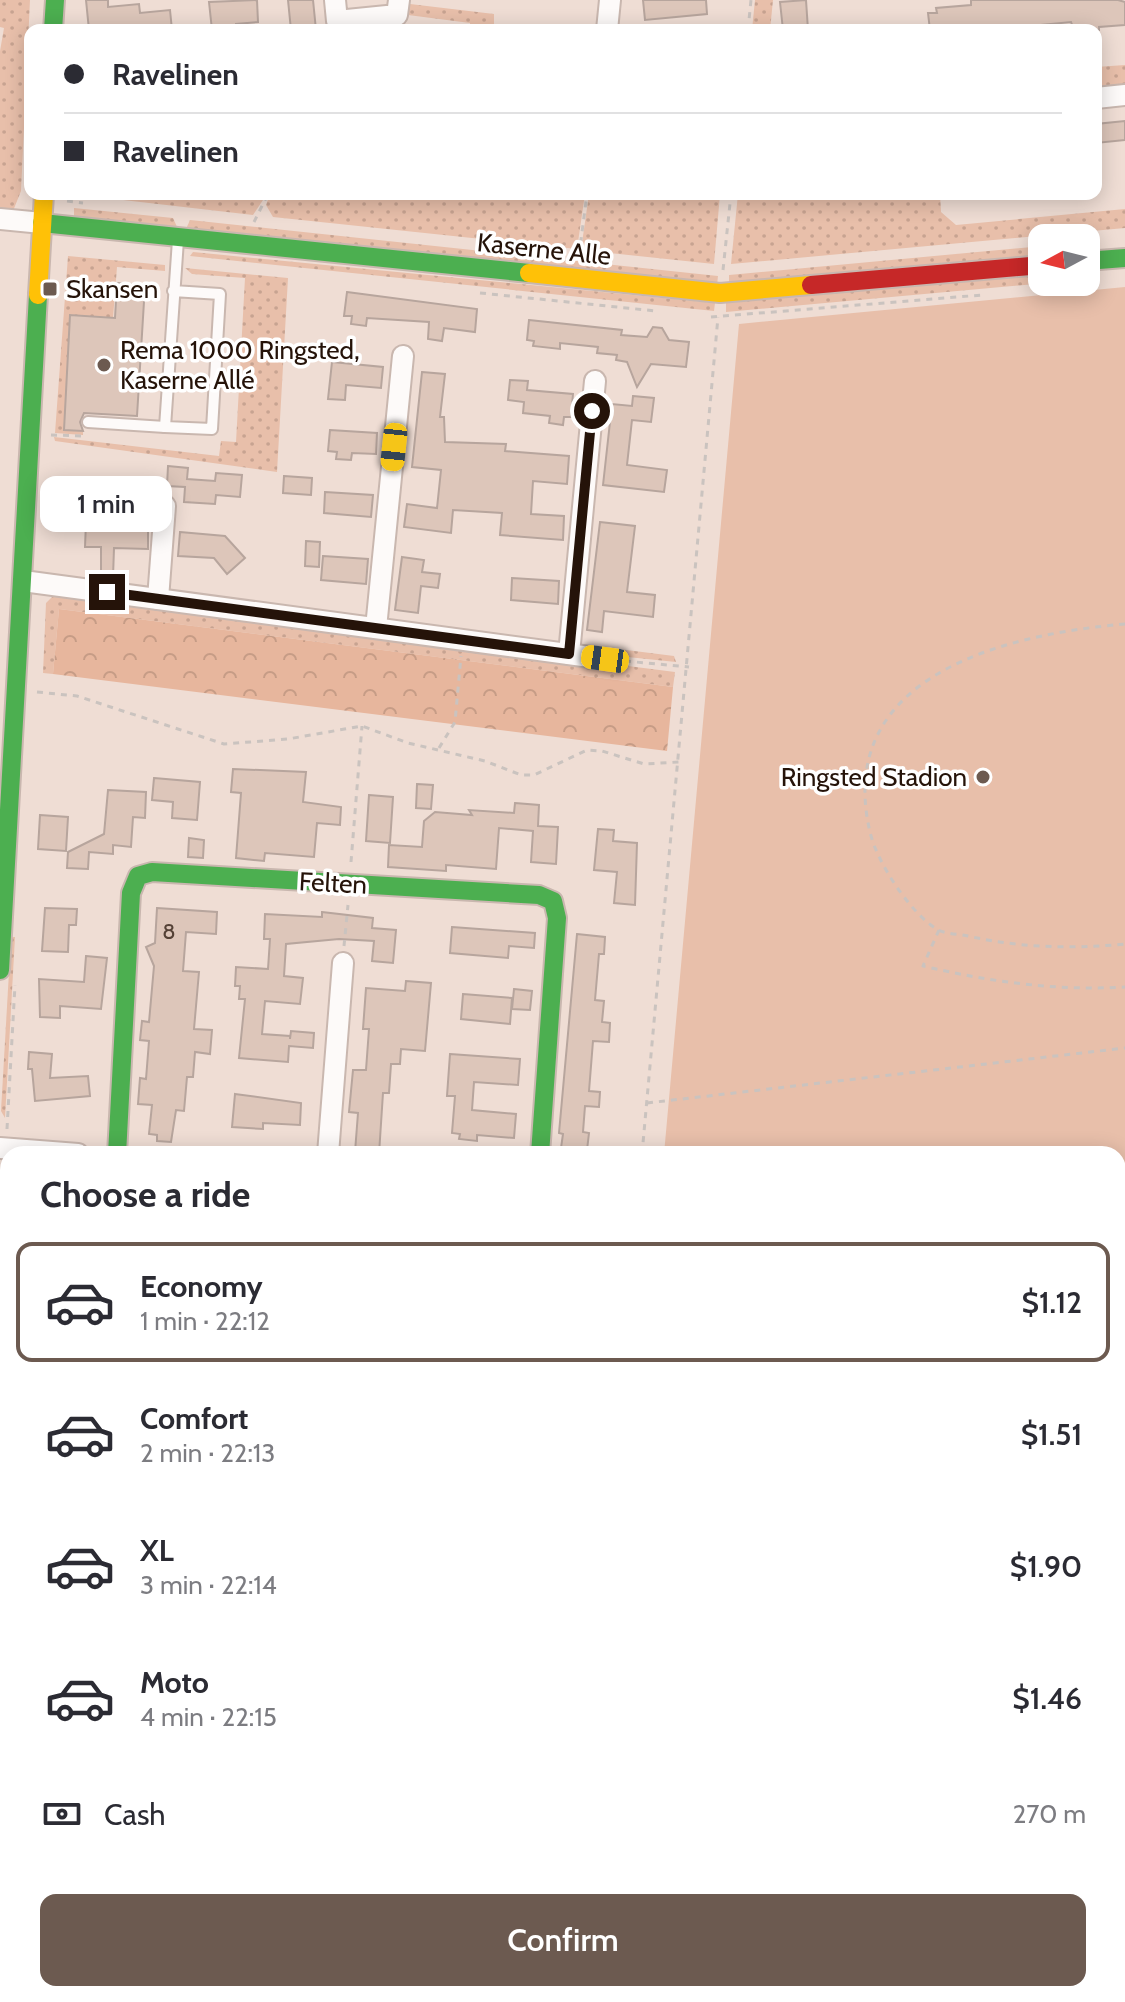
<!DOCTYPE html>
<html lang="en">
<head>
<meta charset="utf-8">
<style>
	body { margin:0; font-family:Cabin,sans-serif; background:#f2f2f3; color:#2b2b33; height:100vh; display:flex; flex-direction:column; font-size:30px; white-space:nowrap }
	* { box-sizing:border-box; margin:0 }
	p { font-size:26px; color:#7c7c81 }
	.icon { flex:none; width:44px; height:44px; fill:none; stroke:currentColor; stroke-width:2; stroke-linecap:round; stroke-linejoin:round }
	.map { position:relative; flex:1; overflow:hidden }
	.side { position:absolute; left:0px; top:1146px; width:1126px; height:856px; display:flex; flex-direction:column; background:#fff; border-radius:24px 24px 0 0; box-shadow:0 4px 20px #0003 }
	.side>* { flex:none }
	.guide { position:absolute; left:24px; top:24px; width:1078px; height:176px; border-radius:16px; box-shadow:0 4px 20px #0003; display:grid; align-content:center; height:176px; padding:0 40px; background:#fff }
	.needle { width:52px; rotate:263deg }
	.buttons { position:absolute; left:1028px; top:224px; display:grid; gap:16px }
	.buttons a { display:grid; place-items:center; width:72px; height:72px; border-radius:16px; background:#fff; box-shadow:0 4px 20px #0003; font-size:40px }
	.end { position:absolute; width:36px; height:36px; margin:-18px; border:10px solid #251309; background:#fff; box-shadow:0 0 0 4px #fff }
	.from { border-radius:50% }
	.bubble { position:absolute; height:56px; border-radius:16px; background:#fff; box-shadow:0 4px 20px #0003; font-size:26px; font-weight:600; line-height:56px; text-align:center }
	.car { position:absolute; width:24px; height:48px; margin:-24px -12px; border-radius:10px; box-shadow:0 0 6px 2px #0007; background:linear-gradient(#f5c518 24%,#345 0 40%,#f5c518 0 76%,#345 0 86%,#f5c518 0) }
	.guide b { display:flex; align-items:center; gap:28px; height:76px; font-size:30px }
	.guide b+b { border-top:2px solid #e1e1e2 }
	.guide i { width:20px; height:20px; background:#2b2b33 }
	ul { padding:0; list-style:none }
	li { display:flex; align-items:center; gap:24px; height:120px; margin:0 16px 12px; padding:0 24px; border:4px solid transparent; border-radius:16px }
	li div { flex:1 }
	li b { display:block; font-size:30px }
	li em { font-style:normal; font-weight:600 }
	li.active { border-color:#6c5a50 }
	li>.icon { width:72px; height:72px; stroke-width:1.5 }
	h2 { padding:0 40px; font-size:36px; line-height:96px }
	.pay { display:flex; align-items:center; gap:20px; height:88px; padding:0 40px; font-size:30px }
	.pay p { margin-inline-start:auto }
	.primary-button { display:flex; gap:16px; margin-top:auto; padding:16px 40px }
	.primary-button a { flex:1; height:92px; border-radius:16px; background:#6c5a50; color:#fff; font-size:32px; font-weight:600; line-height:92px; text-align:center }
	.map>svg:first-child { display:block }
	.grass { fill:url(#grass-dots) }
	.forest { fill:url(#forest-crowns) }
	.park { fill:#e8bfaa }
	.building { fill:#ddc6ba; stroke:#b7a59d; stroke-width:2 }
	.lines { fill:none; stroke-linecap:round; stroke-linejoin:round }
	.lane-casing { stroke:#c9b7af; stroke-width:14 }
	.street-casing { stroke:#c9b7af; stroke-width:24 }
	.fast-casing { stroke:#c9b7af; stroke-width:22 }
	.slow-casing { stroke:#c9b7af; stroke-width:22 }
	.jam-casing { stroke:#c9b7af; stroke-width:22 }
	.path { stroke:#cac3bf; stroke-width:3; stroke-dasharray:6 6; stroke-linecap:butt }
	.lane { stroke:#fdfaf9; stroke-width:10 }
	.street { stroke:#fdfaf9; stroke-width:20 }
	.fast { stroke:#4caf50; stroke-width:18 }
	.slow { stroke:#ffc107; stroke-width:18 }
	.jam { stroke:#c62828; stroke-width:18 }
	.route { stroke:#251309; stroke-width:10 }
	.poi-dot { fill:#6c5a50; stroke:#fff; stroke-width:3 }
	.labels { text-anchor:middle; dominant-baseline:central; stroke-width:7; stroke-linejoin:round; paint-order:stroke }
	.number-label { font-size:22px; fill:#544136 }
	.street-label { font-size:26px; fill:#251309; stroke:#fff }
	.poi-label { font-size:26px; fill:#251309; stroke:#fff; text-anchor:start }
</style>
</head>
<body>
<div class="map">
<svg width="1125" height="2002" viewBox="0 0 1125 2002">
	<defs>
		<pattern id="grass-dots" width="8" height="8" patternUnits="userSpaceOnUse" patternTransform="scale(2)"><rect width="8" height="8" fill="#e8bfaa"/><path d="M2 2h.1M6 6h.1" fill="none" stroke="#c7a391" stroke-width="1.8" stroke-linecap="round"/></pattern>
		<pattern id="forest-crowns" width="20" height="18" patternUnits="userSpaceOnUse" patternTransform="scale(2)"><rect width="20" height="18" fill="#e7b69d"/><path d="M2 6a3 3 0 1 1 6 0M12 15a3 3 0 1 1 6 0" fill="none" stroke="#c69c86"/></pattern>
	</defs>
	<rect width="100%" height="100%" fill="#efddd4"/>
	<!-- grass -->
	<g class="grass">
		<polygon points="0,0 30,0 21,191 13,211 0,210 0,51 4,28 0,27"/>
		<polygon points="755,0 773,0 770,30 752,30"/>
		<polygon points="410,4 494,14 494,30 470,30 470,23 408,15"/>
		<polygon points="1125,65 1125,89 1096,92 1096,67"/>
		<polygon points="71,194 267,194 253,215"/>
		<polygon points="270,194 585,194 577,249 273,217 266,205"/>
		<polygon points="589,194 720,194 714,264 581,250"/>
		<polygon points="738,194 940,194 941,212 956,225 1125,209 1125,228 731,264"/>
		<polygon points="74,208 173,218 178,229 74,218"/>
		<polygon points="190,220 718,276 717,285 186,229"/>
		<polygon points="1042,246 1042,256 729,285 729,275"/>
		<polygon points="193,252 715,303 714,311 190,256"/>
		<polygon points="68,256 165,265 165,271 117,267 113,318 70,315 64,429 83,431 83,435 55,433"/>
		<polygon points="185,268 288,278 277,472 55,441 54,437 219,456 221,441 236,442 245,278 192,274"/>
		<polygon points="1042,274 1042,282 1058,282 726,312 726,303"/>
		<polygon points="56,593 675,672 673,687 59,609 53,674 43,673 46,603"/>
		<polygon points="579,644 674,656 676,662 608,655 580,648"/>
		<polygon points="11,937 15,937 5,1118 1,1111"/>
		<polygon points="8,1276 8,1533 0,1533 0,1415"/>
		<polygon points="0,1537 8,1537 3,1653 8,1681 0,1670"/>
	</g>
	<!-- forest -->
	<polygon class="forest" points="59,609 673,687 667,751 53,674"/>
	<!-- park -->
	<polygon class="park" points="1125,287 1125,2002 725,2002 724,1994 1118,1994 1118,1154 664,1154 739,324"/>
	<!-- building -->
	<g class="building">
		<polygon points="86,0 108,0 108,7 139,4 140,13 170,10 172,30 89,30"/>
		<polygon points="257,0 258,22 236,24 236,30 212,30 209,2"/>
		<polygon points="288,0 313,0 316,30 291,30"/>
		<polygon points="643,0 706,0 707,14 645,20"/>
		<polygon points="806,0 808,30 783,30 780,2"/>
		<polygon points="971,0 1118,0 1125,2 1125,25 1099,27 1099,30 1074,30 1071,22 1031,26 1031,30 930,30 928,13 937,13 936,8 971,5"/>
		<polygon points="1125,121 1125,140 1096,143 1096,124"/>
		<polygon points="117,283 145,285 137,416 84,413 80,422 83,431 64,430 70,315 115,318"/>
		<polygon points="347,292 477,309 475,332 444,328 442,341 428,339 429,322 367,318 366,326 351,324 352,316 344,316"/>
		<polygon points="529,320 622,330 621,335 647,337 653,327 662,328 669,340 689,342 686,367 651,364 637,387 627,362 616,360 617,355 597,353 598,347 560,343 560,349 533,346 534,341 527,340"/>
		<polygon points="332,362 383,367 381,388 346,385 345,400 328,399"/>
		<polygon points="422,372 445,374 440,417 444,417 445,442 506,444 505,451 569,456 567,484 533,481 531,514 564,516 563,540 500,535 502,513 453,510 451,533 404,527 407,504 437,508 441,470 412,467"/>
		<polygon points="510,380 528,381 527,390 573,394 571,417 564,417 563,425 549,423 550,416 523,413 524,402 508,400"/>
		<polygon points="633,396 654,398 651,422 632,420 627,465 667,470 664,492 603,485 612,404 632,406"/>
		<polygon points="330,430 377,433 376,454 352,453 351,460 336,459 337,452 328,451"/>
		<polygon points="168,466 188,468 187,479 215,481 216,473 242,475 240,497 216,495 215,504 184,502 185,487 167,486"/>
		<polygon points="284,476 312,478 311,495 283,493"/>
		<polygon points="325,492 373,495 371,517 324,513"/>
		<polygon points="86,522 148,525 148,549 114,548 113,577 101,577 101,547 85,547"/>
		<polygon points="600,522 635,526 627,592 655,595 653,617 604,611 602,632 587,630"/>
		<polygon points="180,532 225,536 245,558 227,574 214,558 178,556"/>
		<polygon points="306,541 320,542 319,567 305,566"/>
		<polygon points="323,556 368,559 366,584 321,580"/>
		<polygon points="402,557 424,560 422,572 440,574 438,588 421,586 418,613 395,610"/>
		<polygon points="512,578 559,581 558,604 511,600"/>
		<polygon points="233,769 306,772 303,802 341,807 340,825 317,823 314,857 265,853 264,861 236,858 241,793 231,792"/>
		<polygon points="154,778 200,782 197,820 172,818 173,802 152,800"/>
		<polygon points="417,784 433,785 431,809 416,808"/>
		<polygon points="108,790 146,792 145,818 133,817 131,847 113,845 113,854 89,852 88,869 67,868 68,852 104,834"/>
		<polygon points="369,795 393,797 390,843 366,841"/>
		<polygon points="515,803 539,805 538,826 558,827 556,864 531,862 533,831 499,828 496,869 446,865 446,871 388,867 389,845 422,847 424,821 435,812 472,815 469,810 514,813"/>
		<polygon points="40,815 68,817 66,851 38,849"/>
		<polygon points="598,829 614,830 613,841 637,843 635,905 614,903 617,872 594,870"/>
		<polygon points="189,838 204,840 203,858 188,857"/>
		<polygon points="45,908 77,909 76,925 69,925 68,952 42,951"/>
		<polygon points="157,908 217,912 216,934 186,932 183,971 199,972 194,1029 212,1030 210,1054 195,1052 193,1077 187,1077 184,1111 176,1110 171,1142 157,1141 157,1135 149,1134 152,1105 138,1104 140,1078 146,1079 149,1041 140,1040 142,1021 149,1022 154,966 146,947 155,943"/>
		<polygon points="322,912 373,918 372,928 396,930 393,963 372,961 374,941 339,939 286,944 284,976 303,978 300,1004 265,1001 262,1034 290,1036 290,1039 291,1031 314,1033 313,1048 289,1046 288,1062 239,1058 245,999 239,999 240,986 235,986 236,967 268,969 270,939 264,939 265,914 322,917"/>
		<polygon points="452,927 535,933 534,948 509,946 508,958 450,953"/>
		<polygon points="577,934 605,937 604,954 599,954 595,1000 604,1001 602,1022 610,1023 609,1042 593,1041 589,1091 600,1092 599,1107 585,1106 583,1132 589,1133 587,1150 561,1148 563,1134 559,1133"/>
		<polygon points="86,956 107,958 101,1009 60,1006 60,1018 40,1017 39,979 84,982"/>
		<polygon points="406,981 431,983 425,1051 401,1049 400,1064 391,1064 389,1093 383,1093 379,1154 355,1152 358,1113 349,1112 353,1070 366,1070 369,1029 363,1029 366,988 405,991"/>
		<polygon points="514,989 532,991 530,1010 512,1009"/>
		<polygon points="463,994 512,998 510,1024 461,1019"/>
		<polygon points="29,1052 52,1054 50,1078 88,1076 90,1096 35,1101 32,1069 28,1069"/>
		<polygon points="450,1054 520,1059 518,1085 474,1082 472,1110 516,1114 514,1138 477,1135 477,1141 459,1139 460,1134 452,1133 455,1096 447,1096"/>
		<polygon points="235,1094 301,1103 300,1125 263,1123 263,1129 232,1127"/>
	</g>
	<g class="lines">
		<defs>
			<g id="lane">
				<polyline points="173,291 220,294 212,429 165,427 178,240"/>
				<polyline points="88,422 165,427"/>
				<polyline points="233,1994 234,2002"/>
				<polyline points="497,1994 498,2002"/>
				<polyline points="851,1994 852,2002"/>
				<polyline points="301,2002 375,1994"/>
			</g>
			<g id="street">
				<polyline points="335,0 337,21 397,15 399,0"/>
				<polyline points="607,30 610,0"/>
				<polyline points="1096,98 1125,95"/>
				<polyline points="0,219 42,223"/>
				<polyline points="23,581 605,659"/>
				<polyline points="158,599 165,506"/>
				<polyline points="376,628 403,356"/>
				<polyline points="569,654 595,381"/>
				<polyline points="0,1148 78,1154"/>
				<polyline points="328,1154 343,963"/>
				<polyline points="0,1709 8,1710"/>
				<polyline points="700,1994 701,2002"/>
				<polyline points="600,2002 680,1994"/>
				<polyline points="742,2002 743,1994"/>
			</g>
			<g id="fast">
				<polyline points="53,30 55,0"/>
				<polyline points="42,223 529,273"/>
				<polyline points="1086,261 1125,258"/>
				<polyline points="0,970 38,295"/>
				<polyline points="117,1154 131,893 138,876 152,872 539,895 553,901 557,918 540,1154"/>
				<polyline points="0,1785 8,1800"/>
				<polyline points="110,1994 114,2002"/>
			</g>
			<g id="slow">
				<polyline points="529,273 720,293 811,285"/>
				<polyline points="38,295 44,194"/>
			</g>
			<polyline id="jam" points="811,285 1042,265"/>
		</defs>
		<!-- lane casing -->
		<use href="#lane" class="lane-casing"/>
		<!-- street casing -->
		<use href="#street" class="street-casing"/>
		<!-- fast casing -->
		<use href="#fast" class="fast-casing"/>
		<!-- slow casing -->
		<use href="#slow" class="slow-casing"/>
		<!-- jam casing -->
		<use href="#jam" class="jam-casing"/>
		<!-- path -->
		<g class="path">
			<polyline points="748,30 751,0"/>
			<polyline points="67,201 83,203"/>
			<polyline points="254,222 268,194"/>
			<polyline points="579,255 587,194"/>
			<polyline points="723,270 731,194"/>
			<polyline points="1046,289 1090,285"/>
			<polyline points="480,293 656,311"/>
			<polyline points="711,317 982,295"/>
			<polyline points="51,435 84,436"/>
			<path d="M1125,624C1007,634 833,675 870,832C877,863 911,914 938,930C946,934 959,934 968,936C1021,948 1071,949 1125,944"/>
			<polyline points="625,661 689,667"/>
			<polyline points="37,692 77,696 224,744 288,739 362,726 408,743 485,761 521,775 534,775 587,750 602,751 644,764 679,762"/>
			<polyline points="439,748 455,722 461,656"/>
			<polyline points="351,862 362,726"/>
			<path d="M939,930L923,966C991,982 1056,991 1125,987"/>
			<polyline points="344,946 348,905"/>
			<polyline points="647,1103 1125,1048"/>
			<polyline points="7,1129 15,985"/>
			<polyline points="642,1154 718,317"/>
			<polyline points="0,1260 5,1168"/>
			<polyline points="0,1536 8,1536"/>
			<polyline points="0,1678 6,1690"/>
			<polyline points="1118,1722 1125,1721"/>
			<polyline points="0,1743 8,1759"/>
			<polyline points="0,1824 8,1840"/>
			<polyline points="408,1994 409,2002"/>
			<polyline points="567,1994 567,2002"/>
		</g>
		<!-- lane -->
		<use href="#lane" class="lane"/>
		<!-- street -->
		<use href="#street" class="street"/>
		<!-- fast -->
		<use href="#fast" class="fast"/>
		<!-- slow -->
		<use href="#slow" class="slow"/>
		<!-- jam -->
		<use href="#jam" class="jam"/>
	</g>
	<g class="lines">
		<!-- route -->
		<polyline class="route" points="107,592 569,654 592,411"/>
	</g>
	<!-- markers -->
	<g class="poi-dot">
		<rect x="42" y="281" width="16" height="16" rx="4"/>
		<circle cx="104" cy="365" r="8"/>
		<circle cx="983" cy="777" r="8"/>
	</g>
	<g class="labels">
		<!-- number labels -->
		<g class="number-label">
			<text x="169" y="931">8</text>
		</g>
		<!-- street labels -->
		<g class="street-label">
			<text transform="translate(544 249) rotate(6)">Kaserne Alle</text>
			<text transform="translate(333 883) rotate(3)">Felten</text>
		</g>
		<!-- poi labels -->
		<g class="poi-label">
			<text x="66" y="289">Skansen</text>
			<text x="120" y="350">Rema 1000 Ringsted,<tspan x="120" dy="30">Kaserne Allé</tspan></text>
			<text x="967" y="777" text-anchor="end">Ringsted Stadion</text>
		</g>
	</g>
</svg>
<div class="buttons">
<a><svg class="needle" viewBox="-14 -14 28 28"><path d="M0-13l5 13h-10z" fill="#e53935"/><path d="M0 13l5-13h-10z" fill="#7c7c81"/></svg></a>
</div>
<i class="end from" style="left:592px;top:411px"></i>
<i class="end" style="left:107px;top:592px"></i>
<div class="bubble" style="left:40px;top:476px;width:132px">1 min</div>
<i class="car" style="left:394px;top:447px;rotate:186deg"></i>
<i class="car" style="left:605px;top:659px;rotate:278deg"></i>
<div class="guide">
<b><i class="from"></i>Ravelinen</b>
<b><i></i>Ravelinen</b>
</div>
<section class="side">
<h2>Choose a ride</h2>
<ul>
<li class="active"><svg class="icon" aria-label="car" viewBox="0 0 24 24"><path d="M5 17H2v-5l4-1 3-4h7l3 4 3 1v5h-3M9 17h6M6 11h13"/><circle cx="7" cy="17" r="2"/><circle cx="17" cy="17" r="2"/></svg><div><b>Economy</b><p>1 min · 22:12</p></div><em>$1.12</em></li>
<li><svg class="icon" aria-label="car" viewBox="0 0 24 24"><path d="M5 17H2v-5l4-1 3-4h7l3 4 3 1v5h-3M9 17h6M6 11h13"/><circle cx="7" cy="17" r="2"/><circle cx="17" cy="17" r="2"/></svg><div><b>Comfort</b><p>2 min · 22:13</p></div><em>$1.51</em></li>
<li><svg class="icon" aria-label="car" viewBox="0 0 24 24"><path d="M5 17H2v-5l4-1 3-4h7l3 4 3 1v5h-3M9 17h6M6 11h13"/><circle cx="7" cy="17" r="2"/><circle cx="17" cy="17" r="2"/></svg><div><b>XL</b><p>3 min · 22:14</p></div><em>$1.90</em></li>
<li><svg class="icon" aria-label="car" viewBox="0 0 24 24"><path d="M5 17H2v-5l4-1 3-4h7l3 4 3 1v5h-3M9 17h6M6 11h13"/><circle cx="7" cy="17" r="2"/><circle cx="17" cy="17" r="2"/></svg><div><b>Moto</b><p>4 min · 22:15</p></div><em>$1.46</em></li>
</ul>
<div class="pay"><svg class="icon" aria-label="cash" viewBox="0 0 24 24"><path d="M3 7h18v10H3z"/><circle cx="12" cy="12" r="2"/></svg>Cash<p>270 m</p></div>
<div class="primary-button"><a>Confirm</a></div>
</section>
</div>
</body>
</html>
